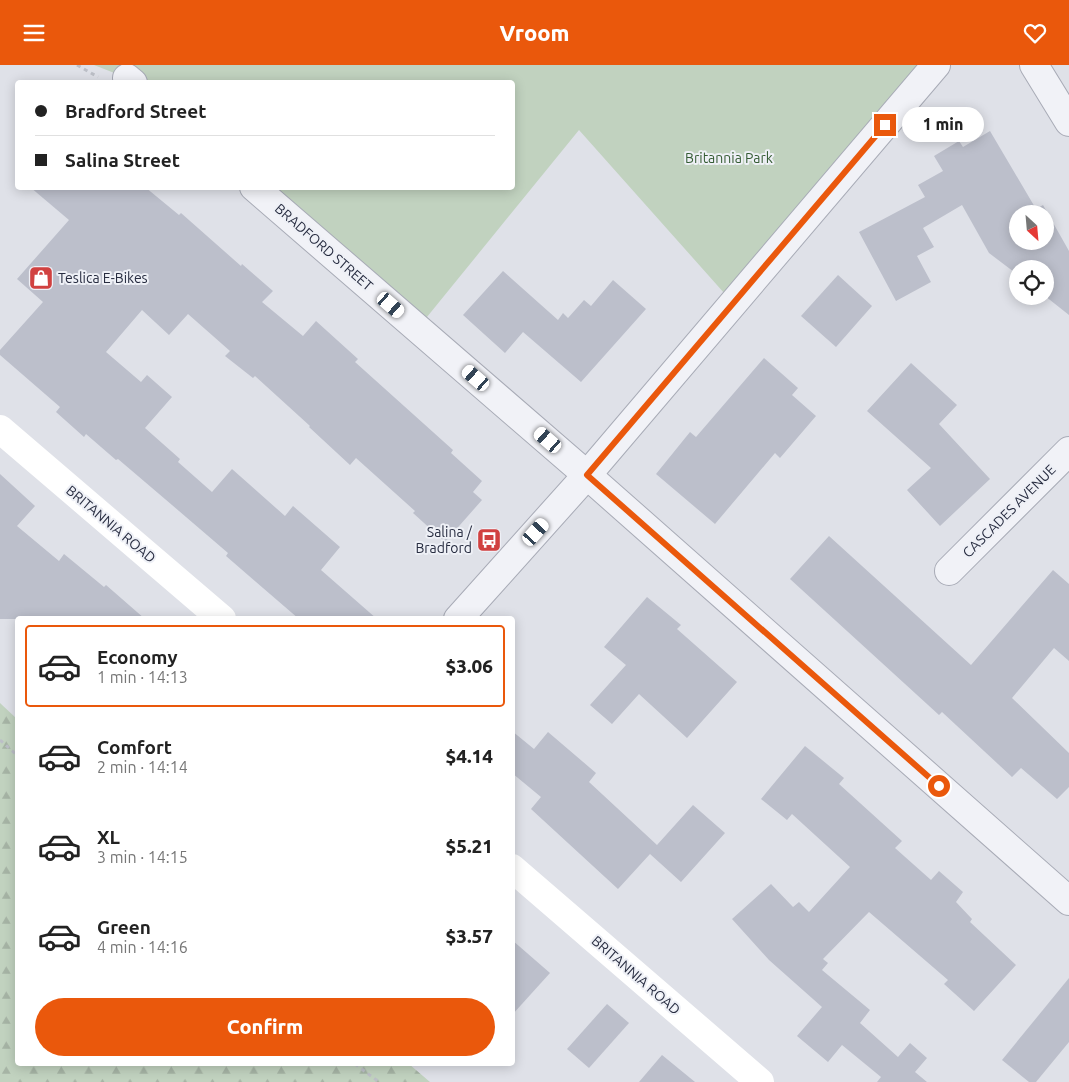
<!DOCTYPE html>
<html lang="en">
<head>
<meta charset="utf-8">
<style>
	body { margin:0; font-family:Ubuntu,sans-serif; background:#f2f2f2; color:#222; height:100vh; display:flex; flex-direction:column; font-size:19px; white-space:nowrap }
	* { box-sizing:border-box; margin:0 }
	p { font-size:16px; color:#767676 }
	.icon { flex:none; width:28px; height:28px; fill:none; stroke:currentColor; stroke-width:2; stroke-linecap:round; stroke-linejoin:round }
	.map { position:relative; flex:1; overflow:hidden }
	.panel { position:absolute; left:15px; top:551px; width:500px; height:450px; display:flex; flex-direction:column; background:#fff; border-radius:5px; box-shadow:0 2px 12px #0003 }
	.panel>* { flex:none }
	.top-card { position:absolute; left:15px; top:15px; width:500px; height:110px; border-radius:5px; box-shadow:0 2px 12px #0003; display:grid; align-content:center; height:110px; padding:0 20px; background:#fff }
	.needle { width:32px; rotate:154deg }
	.buttons { position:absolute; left:1009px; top:140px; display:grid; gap:10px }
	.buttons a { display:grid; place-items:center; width:45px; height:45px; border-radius:50%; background:#fff; box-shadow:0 2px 12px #0003; font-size:25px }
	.end { position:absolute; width:22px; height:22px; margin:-11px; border:6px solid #ea580c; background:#fff; box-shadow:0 0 0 2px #fff }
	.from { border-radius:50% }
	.bubble { position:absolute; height:35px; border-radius:18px; background:#fff; box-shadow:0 2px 12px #0003; font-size:16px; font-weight:800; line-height:35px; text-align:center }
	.car { position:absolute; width:15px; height:30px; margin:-15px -8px; border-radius:6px; box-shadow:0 0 4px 1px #0007; background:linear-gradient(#fff 24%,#345 0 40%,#fff 0 76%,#345 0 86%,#fff 0) }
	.top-card b { display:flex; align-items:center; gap:18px; height:48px; font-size:19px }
	.top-card b+b { border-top:1px solid #e0e0e0 }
	.top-card i { width:12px; height:12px; background:#222 }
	ul { padding:9px 0 0; list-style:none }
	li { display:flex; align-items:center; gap:15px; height:82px; margin:0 10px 8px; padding:0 10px; border:2px solid transparent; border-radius:5px }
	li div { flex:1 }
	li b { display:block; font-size:19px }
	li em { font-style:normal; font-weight:800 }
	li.selected { border-color:#ea580c }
	li>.icon { width:45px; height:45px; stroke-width:1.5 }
	.primary-button { display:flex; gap:10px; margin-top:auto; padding:10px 20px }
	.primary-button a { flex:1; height:58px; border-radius:30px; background:#ea580c; color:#fff; font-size:20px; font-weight:800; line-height:58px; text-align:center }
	header { display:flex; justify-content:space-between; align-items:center; height:65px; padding:0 20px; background:#ea580c; color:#fff; font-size:22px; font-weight:800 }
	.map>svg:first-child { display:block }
	.forest { fill:url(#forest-firs) }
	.green { fill:#c1d2bf }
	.building { fill:#bcbfcb; fill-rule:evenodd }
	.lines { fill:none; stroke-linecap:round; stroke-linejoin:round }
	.street-casing { stroke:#a8abb6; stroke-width:30 }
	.path { stroke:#bcbfc7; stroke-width:3; stroke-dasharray:4 4; stroke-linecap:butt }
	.street { stroke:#f1f2f7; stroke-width:28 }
	.secondary { stroke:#fff; stroke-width:28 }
	.route { stroke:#ea580c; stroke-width:6 }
	.labels { text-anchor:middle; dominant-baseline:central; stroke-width:4; stroke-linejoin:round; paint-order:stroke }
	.park-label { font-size:14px; fill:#355c34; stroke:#eef0f6 }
	.street-label { font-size:14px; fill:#272c40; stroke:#eef0f6 }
	.poi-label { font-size:14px; fill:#272c40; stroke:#eef0f6; text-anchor:start }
</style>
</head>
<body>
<header><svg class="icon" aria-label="menu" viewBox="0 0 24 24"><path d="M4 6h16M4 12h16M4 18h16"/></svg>Vroom<svg class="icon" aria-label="heart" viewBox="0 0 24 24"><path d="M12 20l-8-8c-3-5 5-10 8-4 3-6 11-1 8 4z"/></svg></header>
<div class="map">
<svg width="1069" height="1017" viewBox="0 0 1069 1017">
	<defs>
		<pattern id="forest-firs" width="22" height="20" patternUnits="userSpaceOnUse" patternTransform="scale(1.25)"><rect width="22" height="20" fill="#c1d2bf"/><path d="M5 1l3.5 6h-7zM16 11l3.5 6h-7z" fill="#a6b4a5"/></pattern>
	</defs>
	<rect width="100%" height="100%" fill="#dfe1e8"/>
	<!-- forest -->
	<polygon class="forest" points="0,638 17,654 18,999 409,999 430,1017 0,1017"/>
	<!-- green -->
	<polygon class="green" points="94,0 927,0 733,238 579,65 418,263 254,123 512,122 512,18 133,18 127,13"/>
	<!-- building -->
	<g class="building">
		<path d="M990,66L1036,144L1043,140L1069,186V250L1045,231V204H1018V210L989,188L962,140L923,163L934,182L917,191L931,217L896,236L859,167L925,132L918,120L943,106L934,91L959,76L963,82ZM1018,149H1045V176H1018Z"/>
		<polygon points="30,122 145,122 179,150 181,148 241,201 242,199 273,226 262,237 303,271 316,256 358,294 355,297 453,385 451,388 482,416 473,427 482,435 445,477 413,448 415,446 356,393 350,400 309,362 310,361 255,311 253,313 225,291 230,286 188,249 169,270 142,245 106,287 141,317 147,310 172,332 145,363 180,394 178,397 212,427 232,404 285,451 293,441 340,482 321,505 377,554 299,554 226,491 228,488 172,440 118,394 116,395 86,369 84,372 56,347 60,342 0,290 0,285 43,237 17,214 69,155"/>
		<polygon points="503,206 558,255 563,248 568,253 584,235 591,241 613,215 646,244 581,317 523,267 505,288 463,250"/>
		<polygon points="838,210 872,241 836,282 801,251"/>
		<polygon points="764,293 798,323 792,330 816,351 780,393 775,388 715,459 656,409 690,367 696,372"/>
		<polygon points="911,298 957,340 939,359 990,414 940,461 907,425 931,403 867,346"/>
		<polygon points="0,409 35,441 17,461 59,496 64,489 104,522 106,520 145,554 0,554"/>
		<polygon points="829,471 971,600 1053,505 1069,519 1069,596 1054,583 1012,633 1069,688 1069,722 1057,734 1021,703 1012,712 942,647 939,650 790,514"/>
		<polygon points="647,532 681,560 677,564 737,617 687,673 639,629 612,659 590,640 626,600 604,582"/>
		<polygon points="512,666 534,684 548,667 596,708 589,717 657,780 693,740 725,768 681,817 650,789 618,824 531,744 541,732 512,708"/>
		<polygon points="805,681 844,713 839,719 902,776 895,783 931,815 939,806 963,827 956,837 972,854 970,857 1016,900 974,946 944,919 948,915 869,847 823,894 828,898 822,905 870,945 860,958 898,992 910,978 927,993 915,1007 927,1017 877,1017 881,1012 842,980 828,997 797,971 822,942 769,895 732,854 771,819 793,842 799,837 809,847 850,802 792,749 787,755 761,734"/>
		<polygon points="512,875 550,908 512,950"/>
		<polygon points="1069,913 1069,977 1036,1017 1029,1017 1002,995"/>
		<polygon points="607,939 629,958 589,1003 567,984"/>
		<polygon points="662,990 695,1017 639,1017"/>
	</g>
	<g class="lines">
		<defs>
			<g id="street">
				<polyline points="1034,0 1069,57"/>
				<polyline points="127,13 133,18"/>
				<polyline points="254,122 587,410 1069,836"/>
				<polyline points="949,506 1069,386"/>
				<polyline points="458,554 587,410 936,0"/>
			</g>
		</defs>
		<!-- street casing -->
		<use href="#street" class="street-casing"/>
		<!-- path -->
		<g class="path">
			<polyline points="77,0 98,12"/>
			<polyline points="0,675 18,691"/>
			<polyline points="355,999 379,1017"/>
		</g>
		<!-- street -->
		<use href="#street" class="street"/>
		<!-- secondary -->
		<g class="secondary">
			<polyline points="0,364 222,554"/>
			<polyline points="512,803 760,1017"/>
		</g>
	</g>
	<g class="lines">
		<!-- route -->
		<polyline class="route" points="885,60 587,410 939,721"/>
	</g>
	<!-- icons -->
	<defs>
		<symbol id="shop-square" viewBox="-11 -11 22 22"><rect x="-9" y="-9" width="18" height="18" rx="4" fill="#d14140" stroke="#eef0f6"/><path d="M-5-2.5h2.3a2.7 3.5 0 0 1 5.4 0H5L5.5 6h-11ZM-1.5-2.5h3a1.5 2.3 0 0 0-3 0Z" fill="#fff"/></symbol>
		<symbol id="bus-square" viewBox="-11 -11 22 22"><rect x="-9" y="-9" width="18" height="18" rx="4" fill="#d14140" stroke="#eef0f6"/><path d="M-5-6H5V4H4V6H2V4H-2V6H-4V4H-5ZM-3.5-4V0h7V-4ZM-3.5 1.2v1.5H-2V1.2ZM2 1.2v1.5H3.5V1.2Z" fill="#fff"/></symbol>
	</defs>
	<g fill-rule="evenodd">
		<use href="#shop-square" x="27" y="199" width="28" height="28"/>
		<use href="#bus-square" x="475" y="461" width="28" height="28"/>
	</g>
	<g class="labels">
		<!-- park labels -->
		<g class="park-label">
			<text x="729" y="93">Britannia Park</text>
		</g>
		<!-- street labels -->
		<g class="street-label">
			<text transform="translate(324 182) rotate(41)">BRADFORD STREET</text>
			<text transform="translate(1009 446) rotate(-45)">CASCADES AVENUE</text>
			<text transform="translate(111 459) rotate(40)">BRITANNIA ROAD</text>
			<text transform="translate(636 910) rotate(41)">BRITANNIA ROAD</text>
		</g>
		<!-- poi labels -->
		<g class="poi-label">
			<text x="58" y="213">Teslica E-Bikes</text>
			<text x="472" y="467" text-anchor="end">Salina /<tspan x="472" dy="16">Bradford</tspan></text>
		</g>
	</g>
</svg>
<div class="buttons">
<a><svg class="needle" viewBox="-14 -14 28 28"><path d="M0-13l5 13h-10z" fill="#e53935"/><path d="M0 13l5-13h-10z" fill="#767676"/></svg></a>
<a><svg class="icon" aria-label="locate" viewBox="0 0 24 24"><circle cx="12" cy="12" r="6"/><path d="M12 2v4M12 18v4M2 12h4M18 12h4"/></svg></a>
</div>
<i class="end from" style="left:939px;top:721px"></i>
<i class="end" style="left:885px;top:60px"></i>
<div class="bubble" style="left:902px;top:42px;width:82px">1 min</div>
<i class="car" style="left:391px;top:240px;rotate:131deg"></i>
<i class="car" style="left:476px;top:313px;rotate:311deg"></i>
<i class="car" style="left:548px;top:375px;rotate:311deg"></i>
<i class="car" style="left:536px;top:467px;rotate:42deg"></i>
<div class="top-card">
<b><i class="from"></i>Bradford Street</b>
<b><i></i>Salina Street</b>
</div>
<section class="panel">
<ul>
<li class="selected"><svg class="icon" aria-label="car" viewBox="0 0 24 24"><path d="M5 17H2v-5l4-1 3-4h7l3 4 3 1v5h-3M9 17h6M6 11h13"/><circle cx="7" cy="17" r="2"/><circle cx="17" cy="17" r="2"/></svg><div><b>Economy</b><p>1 min · 14:13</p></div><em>$3.06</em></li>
<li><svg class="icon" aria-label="car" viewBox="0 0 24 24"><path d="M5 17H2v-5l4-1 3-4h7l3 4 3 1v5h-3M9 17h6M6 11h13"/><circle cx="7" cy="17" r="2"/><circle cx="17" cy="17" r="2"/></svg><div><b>Comfort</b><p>2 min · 14:14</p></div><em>$4.14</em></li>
<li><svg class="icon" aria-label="car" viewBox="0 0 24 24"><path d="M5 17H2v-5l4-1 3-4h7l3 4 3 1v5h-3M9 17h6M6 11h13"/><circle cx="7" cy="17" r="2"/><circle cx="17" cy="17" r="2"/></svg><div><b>XL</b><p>3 min · 14:15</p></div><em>$5.21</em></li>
<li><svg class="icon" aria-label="car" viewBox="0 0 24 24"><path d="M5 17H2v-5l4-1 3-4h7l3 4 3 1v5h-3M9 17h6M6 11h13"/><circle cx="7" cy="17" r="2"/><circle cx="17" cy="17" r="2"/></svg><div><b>Green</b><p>4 min · 14:16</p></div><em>$3.57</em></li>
</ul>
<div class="primary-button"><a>Confirm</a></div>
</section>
</div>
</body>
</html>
